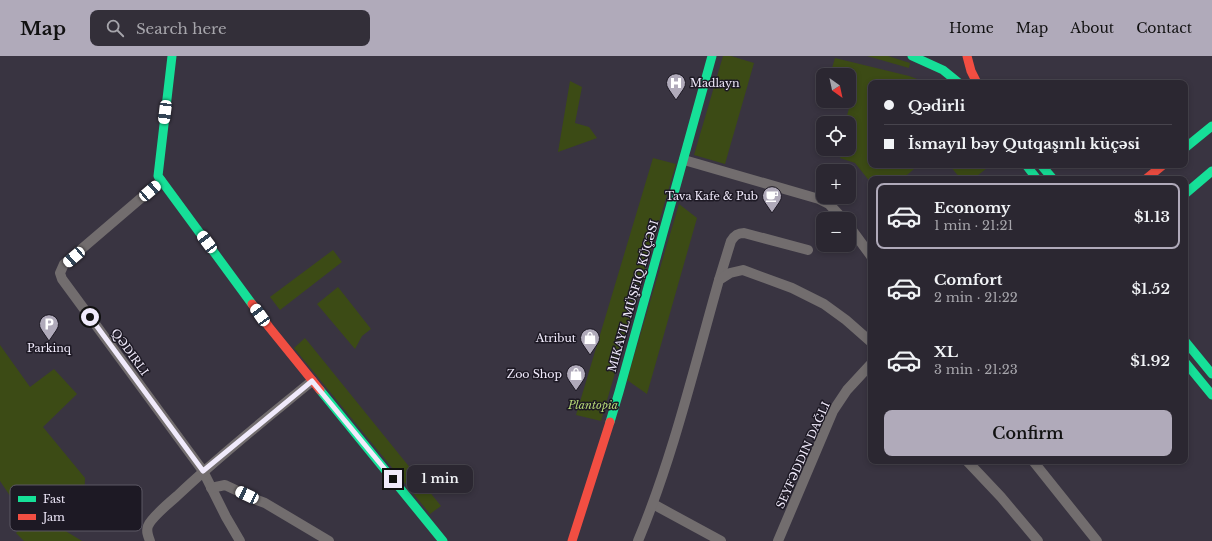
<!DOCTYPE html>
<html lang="en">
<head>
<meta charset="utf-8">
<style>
	body { margin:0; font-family:"Libre Baskerville",serif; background:#332f39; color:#f1f3f6; height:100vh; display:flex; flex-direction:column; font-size:15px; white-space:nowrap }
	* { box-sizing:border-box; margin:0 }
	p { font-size:13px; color:#a6a5ab }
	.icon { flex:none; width:22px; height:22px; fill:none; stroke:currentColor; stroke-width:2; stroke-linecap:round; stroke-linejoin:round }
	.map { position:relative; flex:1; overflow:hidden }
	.panel { position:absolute; left:868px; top:120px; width:320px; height:288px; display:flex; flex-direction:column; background:#2b2731; border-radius:8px; box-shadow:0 2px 6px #0003,0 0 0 1px #47444d }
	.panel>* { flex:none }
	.top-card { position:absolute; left:868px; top:24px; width:320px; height:88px; border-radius:8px; box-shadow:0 2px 6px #0003,0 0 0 1px #47444d; display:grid; align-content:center; height:88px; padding:0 16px; background:#2b2731 }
	.needle { width:26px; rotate:147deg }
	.fabs { position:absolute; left:816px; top:12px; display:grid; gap:8px }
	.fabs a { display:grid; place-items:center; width:40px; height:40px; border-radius:8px; background:#2b2731; box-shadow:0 2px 6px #0003,0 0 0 1px #47444d; font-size:20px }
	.end { position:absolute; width:18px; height:18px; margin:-9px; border:5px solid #f0eafb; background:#111; box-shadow:0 0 0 2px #111 }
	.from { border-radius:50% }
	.bubble { position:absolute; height:28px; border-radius:8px; background:#2b2731; box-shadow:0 2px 6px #0003,0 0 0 1px #47444d; font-size:13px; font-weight:600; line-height:28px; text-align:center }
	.car { position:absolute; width:12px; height:24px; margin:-12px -6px; border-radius:5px; box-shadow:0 0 3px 1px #0007; background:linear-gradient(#fff 24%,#345 0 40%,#fff 0 76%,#345 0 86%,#fff 0) }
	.top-card b { display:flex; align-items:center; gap:14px; height:38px; font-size:15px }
	.top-card b+b { border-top:1px solid #47444d }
	.top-card i { width:10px; height:10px; background:#f1f3f6 }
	ul { padding:7px 0 0; list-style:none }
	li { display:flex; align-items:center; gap:12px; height:66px; margin:0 8px 6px; padding:0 8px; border:2px solid transparent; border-radius:8px }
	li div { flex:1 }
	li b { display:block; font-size:15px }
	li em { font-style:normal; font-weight:600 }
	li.current { border-color:#b0aaba }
	li>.icon { width:36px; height:36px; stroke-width:1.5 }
	.action { display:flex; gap:8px; margin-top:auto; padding:8px 16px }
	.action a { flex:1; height:46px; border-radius:8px; background:#b0aaba; color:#111; font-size:16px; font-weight:600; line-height:46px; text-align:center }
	header { display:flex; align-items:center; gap:24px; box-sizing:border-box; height:56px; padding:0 20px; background:#b0aaba; color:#111 }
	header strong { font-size:19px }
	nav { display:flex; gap:22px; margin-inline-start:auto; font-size:14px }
	.search { width:280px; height:36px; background:#332f39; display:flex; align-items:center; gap:10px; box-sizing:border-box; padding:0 14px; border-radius:8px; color:#a6a5ab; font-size:15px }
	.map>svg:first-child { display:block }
	.green { fill:#3c4b15 }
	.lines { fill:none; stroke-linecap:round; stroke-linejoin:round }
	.street { stroke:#726d6e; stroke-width:10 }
	.fast { stroke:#16e098; stroke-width:9 }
	.jam { stroke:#f24e42; stroke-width:9 }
	.route { stroke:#f0eafb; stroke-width:5 }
	.labels { text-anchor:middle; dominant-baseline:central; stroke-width:3; stroke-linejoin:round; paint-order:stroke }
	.poi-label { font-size:11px; fill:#f0eafb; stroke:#1d1924; text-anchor:end }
	.street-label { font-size:11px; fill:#f0eafb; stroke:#1d1924 }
	.park-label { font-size:11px; font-style:italic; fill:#b7d977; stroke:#1d1924 }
	.key { fill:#1d1924; stroke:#5c5864; stroke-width:1 }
	.key-label { font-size:11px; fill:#f0eafb }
</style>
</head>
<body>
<header>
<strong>Map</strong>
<div class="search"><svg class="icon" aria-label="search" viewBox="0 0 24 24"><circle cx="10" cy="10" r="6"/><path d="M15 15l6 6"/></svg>Search here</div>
<nav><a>Home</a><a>Map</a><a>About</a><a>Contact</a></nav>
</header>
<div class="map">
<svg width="1212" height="485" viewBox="0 0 1212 485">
	<rect width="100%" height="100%" fill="#393441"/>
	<!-- green -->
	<g class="green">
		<polygon points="723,0 731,0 754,7 725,108 694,99"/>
		<polygon points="867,0 888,0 910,7 909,12"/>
		<polygon points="835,2 909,20 928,27 871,27 871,109 919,109 902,123 871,123 871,127 855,107 840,102 843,93 849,93 849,67 845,67 851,45 849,44 849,19 830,19"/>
		<polygon points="570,25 582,31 575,67 589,71 597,82 558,96"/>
		<polygon points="653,102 676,108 601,365 576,359"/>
		<polygon points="949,109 991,109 973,123 961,123"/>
		<polygon points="679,148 697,162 647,338 627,324"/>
		<polygon points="333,194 342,206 280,254 270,241"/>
		<polygon points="338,231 371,273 362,280 355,293 317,248"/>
		<polygon points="305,282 441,450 430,458 294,292"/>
		<polygon points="0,289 30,331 54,313 77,338 43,371 85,422 83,473 45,448 23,459 0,425"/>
		<polygon points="36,457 82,485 24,485 16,477"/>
	</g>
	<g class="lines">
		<!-- street -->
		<g class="street">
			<polyline points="684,104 819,143 829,148 843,163"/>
			<polyline points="161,125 64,208 60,217 62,223 203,415 226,461 240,485"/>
			<polyline points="849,170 871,200"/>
			<path d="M719,224L731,185C734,180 737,177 744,177L808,194"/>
			<polyline points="967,405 1001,441 1038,485"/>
			<polyline points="1033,405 1097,485"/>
			<polyline points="211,432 225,429 257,444 265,447 329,485"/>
			<polyline points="653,448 721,485"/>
			<path d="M150,485C148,480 146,475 148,470C151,462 170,446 177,440C220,399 267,362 312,325"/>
			<path d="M638,485C673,401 694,312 719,224L730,217L743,214L792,232L824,248L846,264L871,286"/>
			<polyline points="778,485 833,355 847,334 871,308"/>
		</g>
		<!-- fast -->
		<g class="fast">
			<polyline points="172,0 158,120 252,248"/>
			<polyline points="912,0 943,14 959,27"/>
			<polyline points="1185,92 1212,70"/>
			<polyline points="1026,109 1037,123"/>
			<polyline points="1041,109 1053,123"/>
			<polyline points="1185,138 1212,115"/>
			<polyline points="1185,285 1212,318"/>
			<polyline points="1185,306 1212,339"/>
			<polyline points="320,334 443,485"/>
			<polyline points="610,366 619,336 712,0"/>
		</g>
		<!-- jam -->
		<g class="jam">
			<polyline points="967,0 971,15 977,27"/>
			<polyline points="1146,123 1163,109"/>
			<polyline points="252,248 269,271 320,334"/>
			<polyline points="572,485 610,366"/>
		</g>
	</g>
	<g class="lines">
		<!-- route -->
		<polyline class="route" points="90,261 203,415 312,325 393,423"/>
	</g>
	<!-- icons -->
	<defs>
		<symbol id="hospital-pin" viewBox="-11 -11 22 30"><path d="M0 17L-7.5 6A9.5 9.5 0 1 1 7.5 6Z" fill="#b0aaba" stroke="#1d1924"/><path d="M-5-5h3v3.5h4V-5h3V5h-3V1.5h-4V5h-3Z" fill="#fff"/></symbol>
		<symbol id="cafe-pin" viewBox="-11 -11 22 30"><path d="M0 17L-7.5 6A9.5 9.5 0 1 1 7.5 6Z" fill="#b0aaba" stroke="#1d1924"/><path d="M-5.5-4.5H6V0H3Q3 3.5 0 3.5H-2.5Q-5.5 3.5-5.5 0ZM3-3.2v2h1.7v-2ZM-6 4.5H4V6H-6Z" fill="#fff"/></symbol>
		<symbol id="parking-pin" viewBox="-11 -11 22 30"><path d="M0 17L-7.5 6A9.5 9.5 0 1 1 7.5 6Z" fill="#b0aaba" stroke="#1d1924"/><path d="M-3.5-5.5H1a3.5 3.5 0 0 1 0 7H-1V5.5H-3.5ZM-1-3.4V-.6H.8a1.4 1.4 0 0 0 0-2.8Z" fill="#fff"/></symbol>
		<symbol id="shop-pin" viewBox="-11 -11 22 30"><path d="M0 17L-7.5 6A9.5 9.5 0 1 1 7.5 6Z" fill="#b0aaba" stroke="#1d1924"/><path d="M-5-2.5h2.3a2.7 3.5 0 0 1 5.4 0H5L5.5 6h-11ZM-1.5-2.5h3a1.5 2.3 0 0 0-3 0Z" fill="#fff"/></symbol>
	</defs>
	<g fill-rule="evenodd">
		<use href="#hospital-pin" x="665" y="16" width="22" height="30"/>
		<use href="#cafe-pin" x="761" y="129" width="22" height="30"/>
		<use href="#parking-pin" x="38" y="257" width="22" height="30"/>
		<use href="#shop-pin" x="579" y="271" width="22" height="30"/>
		<use href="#shop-pin" x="565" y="307" width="22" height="30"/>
	</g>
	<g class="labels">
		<!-- poi labels -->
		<g class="poi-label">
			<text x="690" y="27" text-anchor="start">Madlayn</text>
			<text x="758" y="140">Tava Kafe &amp; Pub</text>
			<text x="576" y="282">Atribut</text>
			<text x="49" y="292" text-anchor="middle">Parkinq</text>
			<text x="562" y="318">Zoo Shop</text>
		</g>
		<!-- street labels -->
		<g class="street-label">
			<text transform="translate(633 240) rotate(-74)">MIKAYIL MÜŞFIQ KÜÇƏSI</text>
			<text transform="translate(130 296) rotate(54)">QƏDIRLI</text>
			<text transform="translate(803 399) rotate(-66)">SEYFƏDDIN DAĞLI</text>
		</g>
		<!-- park labels -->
		<g class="park-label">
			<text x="593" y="349">Plantopia</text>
		</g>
	</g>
	<!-- legend -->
	<rect x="10" y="429" width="132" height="46" rx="6" class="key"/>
	<rect x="18" y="440" width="18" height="6" fill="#16e098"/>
	<rect x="18" y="458" width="18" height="6" fill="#f24e42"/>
	<g class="key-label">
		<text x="43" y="447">Fast</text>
		<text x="43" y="465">Jam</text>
	</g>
</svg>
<div class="fabs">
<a><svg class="needle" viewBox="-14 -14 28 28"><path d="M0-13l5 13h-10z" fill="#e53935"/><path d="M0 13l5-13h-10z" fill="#a6a5ab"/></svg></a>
<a><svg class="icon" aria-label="locate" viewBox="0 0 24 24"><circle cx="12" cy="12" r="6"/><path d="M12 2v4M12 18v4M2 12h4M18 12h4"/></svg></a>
<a>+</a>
<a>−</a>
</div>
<i class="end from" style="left:90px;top:261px"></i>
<i class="end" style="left:393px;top:423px"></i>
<div class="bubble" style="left:407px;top:409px;width:66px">1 min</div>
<i class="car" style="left:165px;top:56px;rotate:187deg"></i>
<i class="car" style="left:150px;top:135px;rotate:49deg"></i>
<i class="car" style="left:207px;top:186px;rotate:323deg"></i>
<i class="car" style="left:74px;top:201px;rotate:229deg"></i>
<i class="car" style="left:260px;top:259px;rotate:325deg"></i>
<i class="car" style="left:247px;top:439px;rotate:295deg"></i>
<div class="top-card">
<b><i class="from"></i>Qədirli</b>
<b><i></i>İsmayıl bəy Qutqaşınlı küçəsi</b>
</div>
<section class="panel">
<ul>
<li class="current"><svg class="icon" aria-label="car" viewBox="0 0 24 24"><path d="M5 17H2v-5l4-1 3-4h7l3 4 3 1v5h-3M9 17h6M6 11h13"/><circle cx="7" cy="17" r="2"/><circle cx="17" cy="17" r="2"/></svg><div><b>Economy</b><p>1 min · 21:21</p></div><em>$1.13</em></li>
<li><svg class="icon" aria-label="car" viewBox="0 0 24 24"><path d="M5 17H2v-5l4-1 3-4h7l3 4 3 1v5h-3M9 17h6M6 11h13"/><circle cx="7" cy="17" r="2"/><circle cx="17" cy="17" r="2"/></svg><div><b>Comfort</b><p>2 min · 21:22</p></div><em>$1.52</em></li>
<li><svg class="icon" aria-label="car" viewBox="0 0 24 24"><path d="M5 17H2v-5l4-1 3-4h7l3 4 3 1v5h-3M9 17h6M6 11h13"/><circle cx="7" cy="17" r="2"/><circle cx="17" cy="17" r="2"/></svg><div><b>XL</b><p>3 min · 21:23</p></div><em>$1.92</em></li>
</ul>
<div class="action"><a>Confirm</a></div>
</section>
</div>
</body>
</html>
